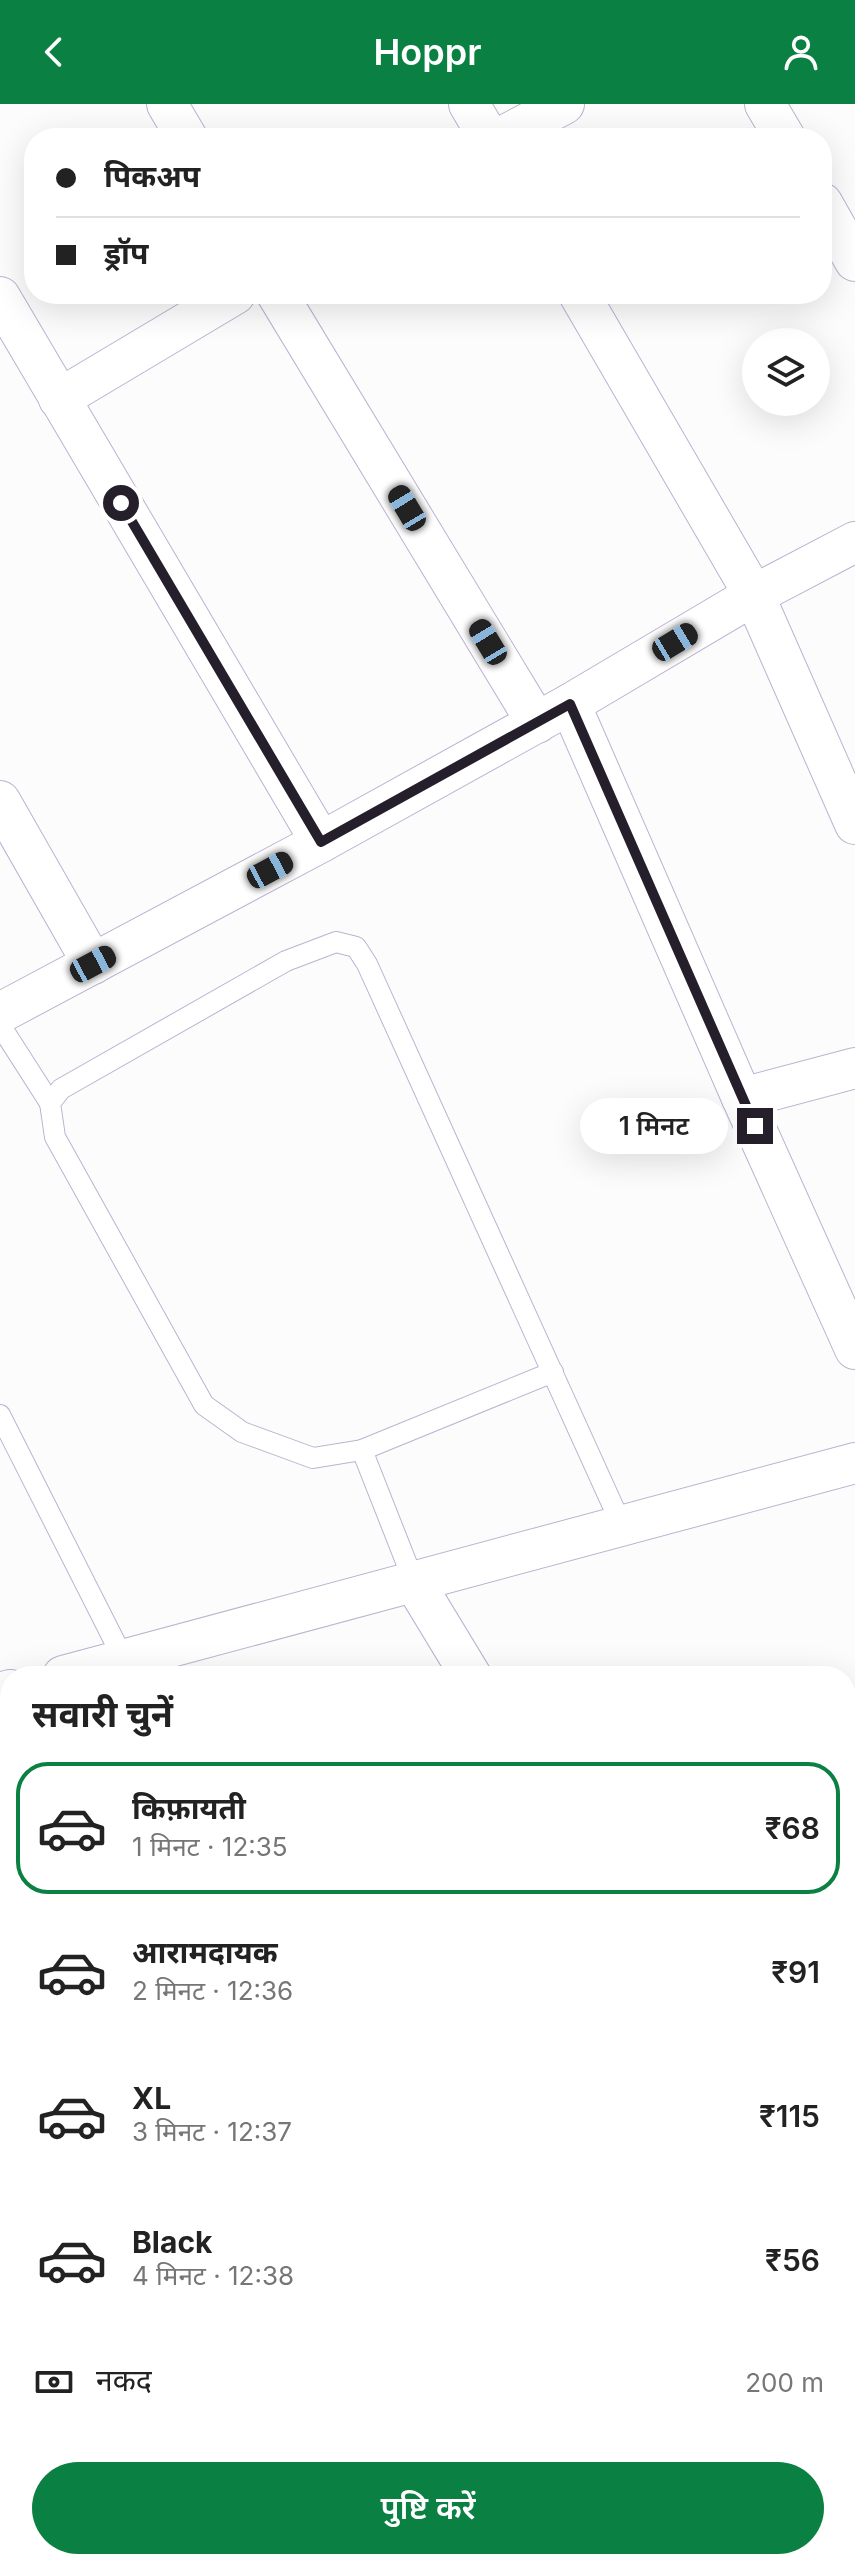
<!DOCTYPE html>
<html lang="hi">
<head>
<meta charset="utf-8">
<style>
	body { margin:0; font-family:Inter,"Noto Sans Devanagari",sans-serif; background:#f2f2f2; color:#222; height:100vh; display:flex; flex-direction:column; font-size:30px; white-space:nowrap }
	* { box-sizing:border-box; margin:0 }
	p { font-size:26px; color:#767676 }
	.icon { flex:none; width:44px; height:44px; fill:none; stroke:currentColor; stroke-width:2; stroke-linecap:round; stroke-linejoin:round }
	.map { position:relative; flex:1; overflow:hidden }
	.details { position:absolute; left:0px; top:1562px; width:856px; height:904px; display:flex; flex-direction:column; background:#fff; border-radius:32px 32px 0 0; box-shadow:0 8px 32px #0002 }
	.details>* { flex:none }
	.banner { position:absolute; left:24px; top:24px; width:808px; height:176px; border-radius:32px; box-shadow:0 8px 32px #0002; display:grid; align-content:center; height:176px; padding:0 32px; background:#fff }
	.controls { position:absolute; left:742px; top:224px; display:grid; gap:16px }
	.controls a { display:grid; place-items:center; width:88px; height:88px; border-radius:50%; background:#fff; box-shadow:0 8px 32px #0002; font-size:40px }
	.end { position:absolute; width:36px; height:36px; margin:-18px; border:10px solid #241f2b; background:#fff; box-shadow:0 0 0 4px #fff }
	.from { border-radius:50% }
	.bubble { position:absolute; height:56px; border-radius:28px; background:#fff; box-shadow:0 8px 32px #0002; font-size:26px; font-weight:600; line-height:56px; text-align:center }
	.car { position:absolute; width:24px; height:48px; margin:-24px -12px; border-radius:10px; box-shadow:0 0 6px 2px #0007; background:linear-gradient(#222 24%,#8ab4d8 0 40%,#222 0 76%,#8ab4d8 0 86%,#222 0) }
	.banner b { display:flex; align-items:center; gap:28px; height:76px; font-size:30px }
	.banner b+b { border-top:2px solid #e0e0e0 }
	.banner i { width:20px; height:20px; background:#222 }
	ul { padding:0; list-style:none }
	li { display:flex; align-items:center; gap:24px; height:132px; margin:0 16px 12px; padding:0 16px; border:4px solid transparent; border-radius:32px }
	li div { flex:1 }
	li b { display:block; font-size:30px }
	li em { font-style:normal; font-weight:600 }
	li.on { border-color:#0b8043 }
	li>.icon { width:72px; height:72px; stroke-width:1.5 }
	h2 { padding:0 32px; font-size:36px; line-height:96px }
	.pay { display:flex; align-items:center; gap:20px; height:88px; padding:0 32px; font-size:30px }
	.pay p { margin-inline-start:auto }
	.cta { display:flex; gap:16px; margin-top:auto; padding:16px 32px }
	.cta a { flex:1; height:92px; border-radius:48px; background:#0b8043; color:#fff; font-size:32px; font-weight:600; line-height:92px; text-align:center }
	header { display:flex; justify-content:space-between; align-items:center; height:104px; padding:0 32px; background:#0b8043; color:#fff; font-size:36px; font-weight:600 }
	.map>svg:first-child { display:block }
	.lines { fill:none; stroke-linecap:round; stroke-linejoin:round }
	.lane-casing { stroke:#beb2d1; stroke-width:22 }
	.street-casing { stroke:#beb2d1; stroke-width:42 }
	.lane { stroke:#fff; stroke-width:20 }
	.street { stroke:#fff; stroke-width:40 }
	.route { stroke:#241f2b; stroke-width:10 }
</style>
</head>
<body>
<header><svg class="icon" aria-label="back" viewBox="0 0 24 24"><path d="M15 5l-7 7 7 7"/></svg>Hoppr<svg class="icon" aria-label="person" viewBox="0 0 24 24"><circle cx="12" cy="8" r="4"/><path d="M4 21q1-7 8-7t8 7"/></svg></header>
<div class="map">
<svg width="855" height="2466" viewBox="0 0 855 2466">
	<rect width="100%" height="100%" fill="#fcfcfc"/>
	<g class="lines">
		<defs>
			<g id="lane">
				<polyline points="0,921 50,999"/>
				<polyline points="553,1268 362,1346 313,1354 242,1328 204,1301 55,1033 50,999 61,985 286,857 336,838 356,843 367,860 622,1422"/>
				<polyline points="0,1311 124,1556"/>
				<polyline points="362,1346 414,1478"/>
			</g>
			<g id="street">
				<polyline points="167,0 187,34"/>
				<polyline points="469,0 489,34"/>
				<polyline points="765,0 785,34"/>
				<polyline points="500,34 564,0"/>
				<polyline points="822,99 855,157"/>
				<polyline points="277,190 537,619"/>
				<polyline points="579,190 754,491 855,720"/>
				<polyline points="0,193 321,738"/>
				<polyline points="59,295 235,190"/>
				<polyline points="570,600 742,994 855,1245"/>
				<polyline points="0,697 93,860"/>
				<polyline points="0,909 321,738 570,600 754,491 855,438"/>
				<polyline points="742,994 855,964"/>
				<polyline points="414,1478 471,1572"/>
				<polyline points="63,1572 855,1359"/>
				<polyline points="0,1589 10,1586"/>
				<polyline points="0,1662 10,1679"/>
				<polyline points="846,2189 855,2204"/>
				<polyline points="846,2311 855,2309"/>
				<polyline points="0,2380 10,2395"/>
				<polyline points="52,2456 58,2466"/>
				<polyline points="245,2466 285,2456"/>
			</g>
		</defs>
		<!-- lane casing -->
		<use href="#lane" class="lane-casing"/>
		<!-- street casing -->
		<use href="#street" class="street-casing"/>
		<!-- lane -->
		<use href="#lane" class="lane"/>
		<!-- street -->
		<use href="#street" class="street"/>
	</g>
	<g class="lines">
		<!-- route -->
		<polyline class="route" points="121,399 321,738 570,600 755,1022"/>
	</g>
</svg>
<div class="controls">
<a><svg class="icon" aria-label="layers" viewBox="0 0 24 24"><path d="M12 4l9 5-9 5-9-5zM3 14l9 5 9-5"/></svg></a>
</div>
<i class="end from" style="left:121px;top:399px"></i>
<i class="end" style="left:755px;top:1022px"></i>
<div class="bubble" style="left:580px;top:994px;width:148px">1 मिनट</div>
<i class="car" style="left:407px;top:404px;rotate:329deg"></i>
<i class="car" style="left:488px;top:538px;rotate:329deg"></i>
<i class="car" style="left:675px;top:538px;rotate:59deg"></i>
<i class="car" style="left:270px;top:766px;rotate:62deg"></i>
<i class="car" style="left:93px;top:860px;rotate:62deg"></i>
<div class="banner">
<b><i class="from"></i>पिकअप</b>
<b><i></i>ड्रॉप</b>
</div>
<section class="details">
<h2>सवारी चुनें</h2>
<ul>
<li class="on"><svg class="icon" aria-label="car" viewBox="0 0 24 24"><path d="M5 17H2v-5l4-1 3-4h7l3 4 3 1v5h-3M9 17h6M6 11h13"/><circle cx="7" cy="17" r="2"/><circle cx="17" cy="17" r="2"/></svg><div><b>किफ़ायती</b><p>1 मिनट · 12:35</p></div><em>₹68</em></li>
<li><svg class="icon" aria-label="car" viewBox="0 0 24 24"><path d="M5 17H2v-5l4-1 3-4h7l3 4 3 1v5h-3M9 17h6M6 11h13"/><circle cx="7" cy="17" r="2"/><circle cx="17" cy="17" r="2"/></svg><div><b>आरामदायक</b><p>2 मिनट · 12:36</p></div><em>₹91</em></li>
<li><svg class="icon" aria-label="car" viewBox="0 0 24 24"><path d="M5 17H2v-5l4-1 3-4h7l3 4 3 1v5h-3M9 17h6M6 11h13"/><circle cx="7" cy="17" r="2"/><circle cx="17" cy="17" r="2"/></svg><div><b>XL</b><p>3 मिनट · 12:37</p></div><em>₹115</em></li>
<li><svg class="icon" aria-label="car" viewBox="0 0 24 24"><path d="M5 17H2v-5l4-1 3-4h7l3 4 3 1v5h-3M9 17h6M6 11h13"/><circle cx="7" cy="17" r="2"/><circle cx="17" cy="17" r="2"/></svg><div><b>Black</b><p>4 मिनट · 12:38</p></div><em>₹56</em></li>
</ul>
<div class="pay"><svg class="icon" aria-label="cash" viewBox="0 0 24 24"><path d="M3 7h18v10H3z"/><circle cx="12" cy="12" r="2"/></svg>नकद<p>200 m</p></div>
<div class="cta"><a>पुष्टि करें</a></div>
</section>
</div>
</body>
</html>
